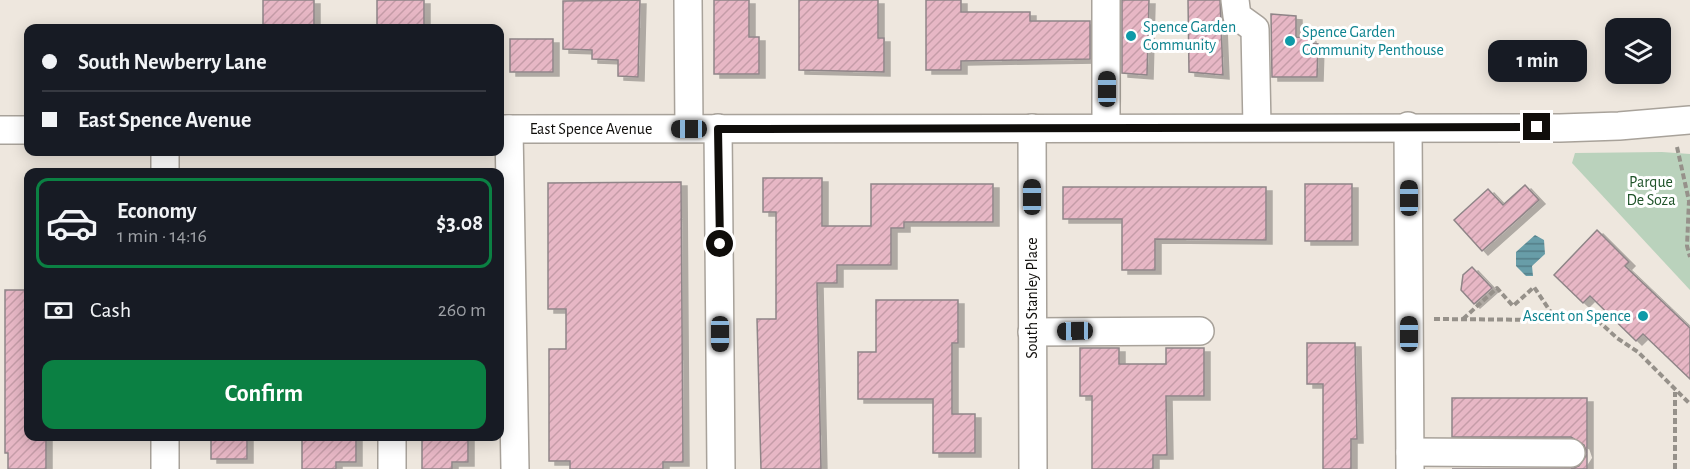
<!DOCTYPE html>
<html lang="en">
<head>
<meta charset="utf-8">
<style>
	body { margin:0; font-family:"Alegreya Sans",sans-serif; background:#20242c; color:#f1f3f6; height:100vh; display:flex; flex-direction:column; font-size:22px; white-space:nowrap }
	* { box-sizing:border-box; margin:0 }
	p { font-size:20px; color:#9ea1a6 }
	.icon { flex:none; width:33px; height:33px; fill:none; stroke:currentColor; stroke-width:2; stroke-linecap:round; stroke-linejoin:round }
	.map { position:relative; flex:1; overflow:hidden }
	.details { position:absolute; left:24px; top:168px; width:480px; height:273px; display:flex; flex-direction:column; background:#171b24; border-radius:12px; box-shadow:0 3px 15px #0003 }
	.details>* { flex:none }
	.top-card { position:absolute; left:24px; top:24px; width:480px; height:132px; border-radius:12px; box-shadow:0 3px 15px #0003; display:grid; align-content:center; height:132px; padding:0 18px; background:#171b24 }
	.buttons { position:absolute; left:1605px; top:18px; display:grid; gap:12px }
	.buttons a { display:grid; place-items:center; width:66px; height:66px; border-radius:12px; background:#171b24; box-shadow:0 3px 15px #0003; font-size:30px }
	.end { position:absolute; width:27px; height:27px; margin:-14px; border:8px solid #0f0d0a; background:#fff; box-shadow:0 0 0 3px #fff }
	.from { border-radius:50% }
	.bubble { position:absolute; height:42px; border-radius:12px; background:#171b24; box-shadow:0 3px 15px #0003; font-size:20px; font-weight:700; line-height:42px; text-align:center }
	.car { position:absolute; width:18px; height:36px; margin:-18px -9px; border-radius:8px; box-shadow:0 0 4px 2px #0007; background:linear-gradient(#222 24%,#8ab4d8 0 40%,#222 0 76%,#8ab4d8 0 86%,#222 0) }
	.top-card b { display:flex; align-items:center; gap:21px; height:57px; font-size:22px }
	.top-card b+b { border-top:2px solid #363941 }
	.top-card i { width:15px; height:15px; background:#f1f3f6 }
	ul { padding:10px 0 0; list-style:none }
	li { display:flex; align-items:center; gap:18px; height:90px; margin:0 12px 9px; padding:0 6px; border:3px solid transparent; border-radius:12px }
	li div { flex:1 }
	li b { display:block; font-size:22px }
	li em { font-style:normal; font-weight:700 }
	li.on { border-color:#0b8043 }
	li>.icon { width:54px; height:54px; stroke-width:1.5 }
	.pay { display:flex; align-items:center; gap:15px; height:66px; padding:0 18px; font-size:22px }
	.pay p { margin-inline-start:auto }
	.action { display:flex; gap:12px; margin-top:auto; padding:12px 18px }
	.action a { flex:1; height:69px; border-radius:12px; background:#0b8043; color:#fff; font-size:24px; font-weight:700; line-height:69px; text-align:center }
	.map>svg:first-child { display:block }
	.green { fill:#bad2bc }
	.water { fill:url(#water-rules) }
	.building { fill:url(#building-hatch); stroke:#8f8588; stroke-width:1.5; filter:url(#shadow) }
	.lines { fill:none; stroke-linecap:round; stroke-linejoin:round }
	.minor-casing { stroke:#a8a29a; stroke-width:30 }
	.path { stroke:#96918a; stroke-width:4; stroke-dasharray:6 3; stroke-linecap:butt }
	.minor { stroke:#fff; stroke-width:27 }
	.route { stroke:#0f0d0a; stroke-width:8 }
	.culture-dot { fill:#0f9aa8; stroke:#fff; stroke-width:2 }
	.labels { text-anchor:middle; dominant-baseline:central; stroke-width:6; stroke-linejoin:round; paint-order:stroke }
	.culture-label { font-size:16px; fill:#0d838f; stroke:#fff; text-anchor:start }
	.street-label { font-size:16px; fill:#0f0d0a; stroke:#fff }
	.park-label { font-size:16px; fill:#20542a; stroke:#fff }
</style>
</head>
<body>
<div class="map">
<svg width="1690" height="469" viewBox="0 0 1690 469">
	<defs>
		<pattern id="water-rules" width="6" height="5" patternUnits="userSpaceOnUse" patternTransform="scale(1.5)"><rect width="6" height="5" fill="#689da8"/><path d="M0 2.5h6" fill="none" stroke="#547e87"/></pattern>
		<pattern id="building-hatch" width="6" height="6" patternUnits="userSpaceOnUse" patternTransform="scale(1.5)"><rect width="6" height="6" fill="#e7b7c5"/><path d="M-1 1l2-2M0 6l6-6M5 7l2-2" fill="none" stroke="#c59ca8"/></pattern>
		<filter id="shadow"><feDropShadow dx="6" dy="4" stdDeviation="0" flood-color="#0004"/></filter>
	</defs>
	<rect width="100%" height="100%" fill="#eee7de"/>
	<!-- green -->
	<polygon class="green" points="1662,152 1690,154 1690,290 1572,163 1575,153"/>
	<!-- water -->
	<polygon class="water" points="1535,235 1544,240 1545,254 1532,266 1533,276 1526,276 1516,266 1516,252"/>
	<!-- building -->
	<g class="building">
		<rect x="263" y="0" width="51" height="28"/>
		<rect x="377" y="0" width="47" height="28"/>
		<polygon points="640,0 638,77 618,76 618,60 592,59 592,50 563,49 563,1"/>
		<polygon points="714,0 749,0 749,37 759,37 759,74 714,74"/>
		<polygon points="799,0 878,0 878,38 884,38 884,72 799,70"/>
		<polygon points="926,0 961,0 961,12 1030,12 1030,21 1090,21 1090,59 961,61 961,70 926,70"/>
		<polygon points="1122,0 1149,0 1147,75 1122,73"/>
		<polygon points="1188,0 1220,0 1223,75 1189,72"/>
		<polygon points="1271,14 1296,16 1296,37 1310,38 1310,43 1318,44 1317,77 1272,77"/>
		<rect x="510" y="39" width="43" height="33"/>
		<polygon points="763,178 822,178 822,226 871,226 871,184 993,184 993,222 904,222 904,228 891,228 891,265 837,265 837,283 817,283 821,469 761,469 757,319 776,319 776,212 763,212"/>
		<polygon points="681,182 683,462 663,462 663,469 570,469 570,461 549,461 549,349 566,349 566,309 548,309 548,183"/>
		<rect x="1305" y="184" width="47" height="57"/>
		<polygon points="1525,185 1539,200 1482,251 1454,220 1488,189 1503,205"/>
		<polygon points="1063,187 1266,187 1266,240 1155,239 1155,270 1122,270 1122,219 1063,219"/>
		<polygon points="1597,230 1629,262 1625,266 1690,328 1690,379 1643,334 1636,341 1590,296 1583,303 1554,275"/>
		<polygon points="1472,267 1492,288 1474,304 1461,290 1463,275"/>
		<polygon points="5,290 28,290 28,436 46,436 46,469 8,469 8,453 5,453"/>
		<polygon points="876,300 958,300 958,343 952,343 952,414 975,414 975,453 933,453 933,399 858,399 858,352 876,352"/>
		<polygon points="1307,343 1355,343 1357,439 1351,439 1351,469 1323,469 1323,384 1307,384"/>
		<polygon points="1080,348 1119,348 1119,364 1166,364 1166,348 1204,348 1204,396 1166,396 1167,455 1153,455 1153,469 1092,469 1092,396 1080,396"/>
		<polygon points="1452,398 1587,398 1587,469 1452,469 1571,469 1579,466 1587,454 1584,445 1571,437 1452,437"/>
		<rect x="211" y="436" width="36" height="23"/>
		<polygon points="302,436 356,436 356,462 336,462 336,469 302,469"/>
		<polygon points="422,436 468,436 468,462 452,462 452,469 422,469"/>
	</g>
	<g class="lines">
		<defs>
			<g id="minor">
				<polyline points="688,0 689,128"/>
				<polyline points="1106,0 1106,127"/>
				<polyline points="1235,0 1237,16 1255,29 1257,127"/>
				<polyline points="1408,126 1410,469"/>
				<polyline points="718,128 721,469"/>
				<polyline points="1032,128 1033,469"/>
				<polyline points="500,129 1560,128 1619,126 1690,120"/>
				<polyline points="509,129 515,469"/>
				<polyline points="0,130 28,130"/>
				<polyline points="165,152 165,172"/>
				<polyline points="1032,332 1200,331"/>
				<polyline points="165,436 165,469"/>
				<polyline points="392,436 392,469"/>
				<polyline points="1410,452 1571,453"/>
			</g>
		</defs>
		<!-- minor casing -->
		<use href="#minor" class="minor-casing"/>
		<!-- path -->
		<g class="path">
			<polyline points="1677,147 1689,201 1687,246 1690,257"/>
			<polyline points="1434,319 1555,320"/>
			<polyline points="1463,319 1497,288 1513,306 1534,287 1556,320 1596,319 1617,338 1638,352 1690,404"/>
			<polyline points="1675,469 1675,392"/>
		</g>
		<!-- minor -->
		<use href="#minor" class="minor"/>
	</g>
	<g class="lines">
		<!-- route -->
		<polyline class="route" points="720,244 718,129 1537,127"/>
	</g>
	<!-- markers -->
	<g class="culture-dot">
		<circle cx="1131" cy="36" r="6"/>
		<circle cx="1290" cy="41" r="6"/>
		<circle cx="1643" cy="316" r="6"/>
	</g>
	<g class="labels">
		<!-- culture labels -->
		<g class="culture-label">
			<text x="1143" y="27">Spence Garden<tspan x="1143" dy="18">Community</tspan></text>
			<text x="1302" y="32">Spence Garden<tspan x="1302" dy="18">Community Penthouse</tspan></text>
			<text x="1631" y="316" text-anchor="end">Ascent on Spence</text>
		</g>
		<!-- street labels -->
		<g class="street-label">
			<text x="591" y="129">East Spence Avenue</text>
			<text transform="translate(1032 298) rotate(-90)">South Stanley Place</text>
		</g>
		<!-- park labels -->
		<g class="park-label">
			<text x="1651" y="182">Parque<tspan x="1651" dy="18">De Soza</tspan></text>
		</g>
	</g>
</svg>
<div class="buttons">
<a><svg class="icon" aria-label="layers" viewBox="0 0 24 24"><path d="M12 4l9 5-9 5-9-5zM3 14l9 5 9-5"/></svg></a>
</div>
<i class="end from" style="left:720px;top:244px"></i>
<i class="end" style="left:1537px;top:127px"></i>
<div class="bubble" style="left:1488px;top:40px;width:99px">1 min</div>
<i class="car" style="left:1107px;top:89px;rotate:0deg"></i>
<i class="car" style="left:689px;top:129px;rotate:270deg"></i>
<i class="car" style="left:1032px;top:197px;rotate:0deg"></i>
<i class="car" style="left:1409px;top:198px;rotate:0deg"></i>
<i class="car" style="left:1075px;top:331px;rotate:269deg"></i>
<i class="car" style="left:720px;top:334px;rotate:180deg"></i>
<i class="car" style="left:1409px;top:334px;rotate:0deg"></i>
<div class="top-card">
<b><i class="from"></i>South Newberry Lane</b>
<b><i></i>East Spence Avenue</b>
</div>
<section class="details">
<ul>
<li class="on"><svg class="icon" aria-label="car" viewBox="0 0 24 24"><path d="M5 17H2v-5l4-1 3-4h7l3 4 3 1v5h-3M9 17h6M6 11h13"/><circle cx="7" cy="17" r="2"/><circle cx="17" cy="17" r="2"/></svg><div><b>Economy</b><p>1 min · 14:16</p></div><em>$3.08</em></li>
</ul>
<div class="pay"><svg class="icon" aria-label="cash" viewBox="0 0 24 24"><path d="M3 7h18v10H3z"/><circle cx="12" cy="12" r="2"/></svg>Cash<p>260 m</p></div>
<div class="action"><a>Confirm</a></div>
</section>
</div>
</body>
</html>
